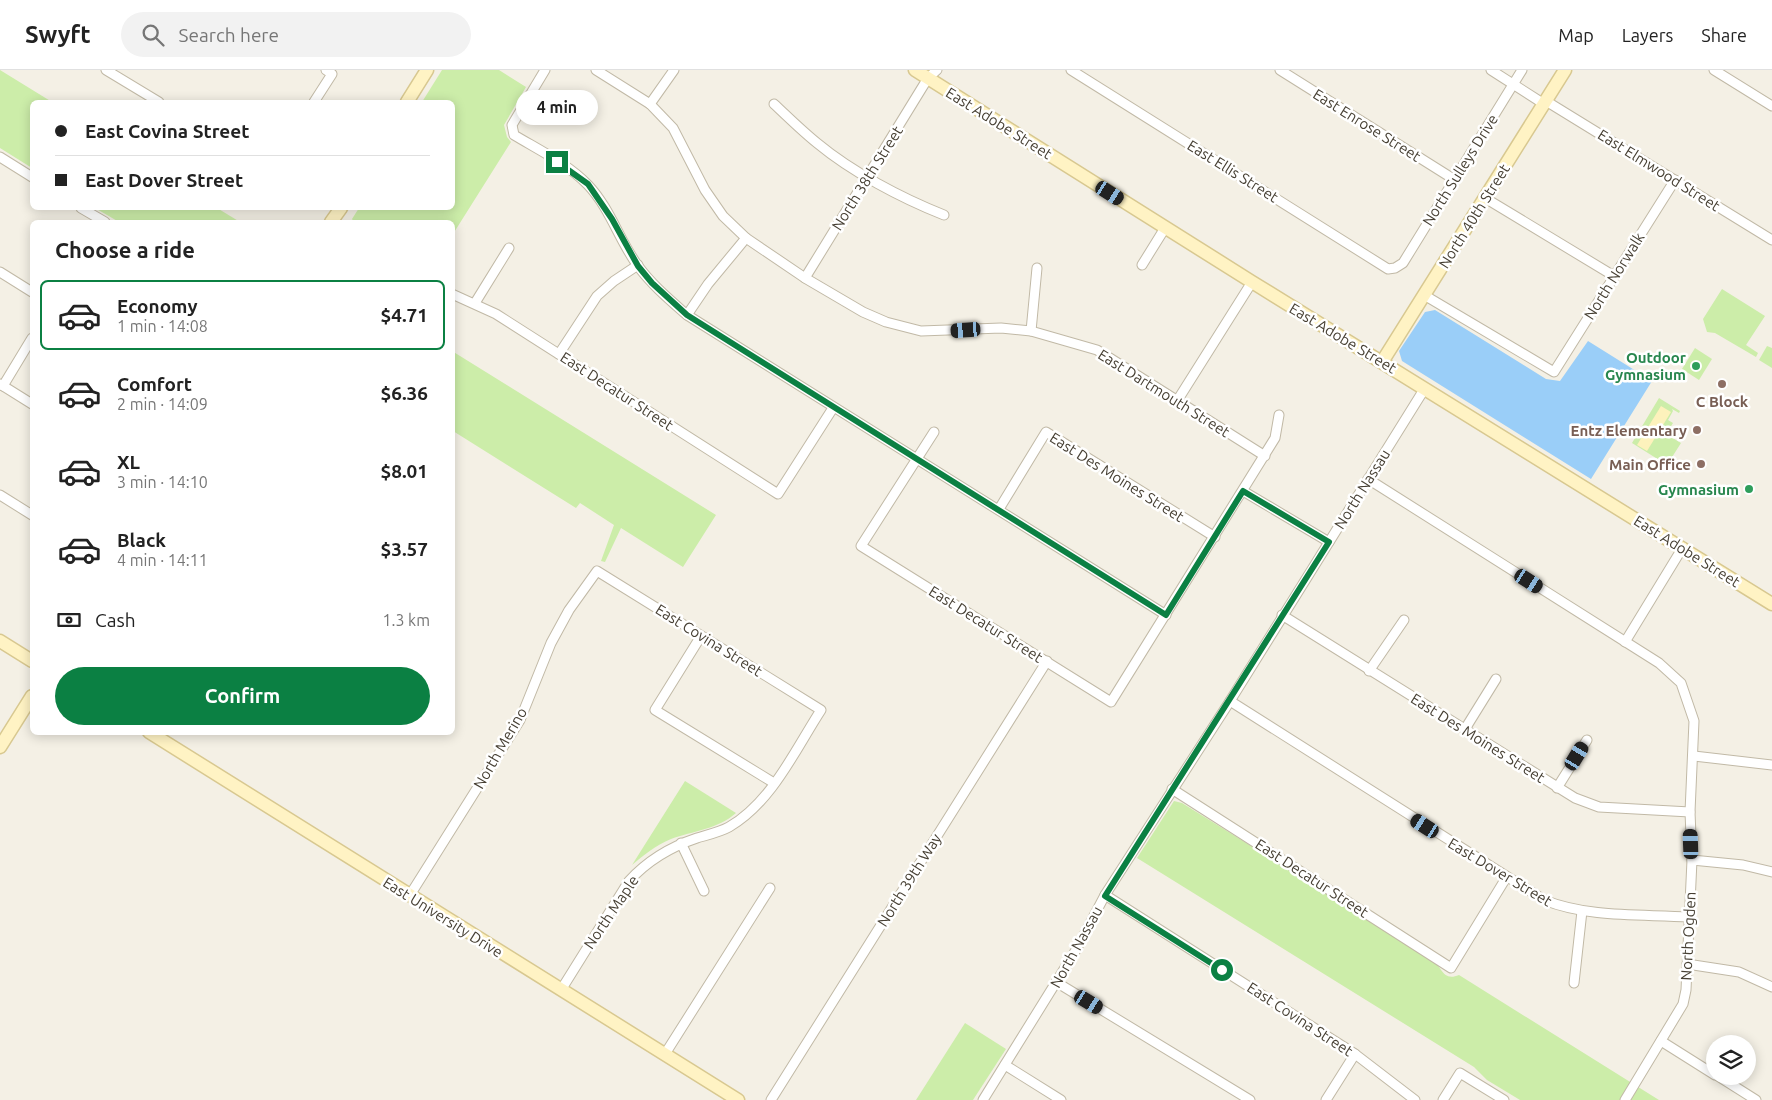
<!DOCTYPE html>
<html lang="en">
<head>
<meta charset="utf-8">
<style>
	body { margin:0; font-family:Ubuntu,sans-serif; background:#f2f2f2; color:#222; height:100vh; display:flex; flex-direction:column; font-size:19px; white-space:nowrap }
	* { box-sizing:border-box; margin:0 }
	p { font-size:16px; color:#767676 }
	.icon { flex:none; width:28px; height:28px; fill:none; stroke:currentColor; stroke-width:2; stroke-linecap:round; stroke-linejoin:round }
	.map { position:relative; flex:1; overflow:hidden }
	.panel { position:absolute; left:30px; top:150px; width:425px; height:515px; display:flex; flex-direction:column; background:#fff; border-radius:8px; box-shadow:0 2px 12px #0003 }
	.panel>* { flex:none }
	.hud { position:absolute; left:30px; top:30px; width:425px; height:110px; border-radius:8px; box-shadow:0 2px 12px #0003; display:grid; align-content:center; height:110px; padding:0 25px; background:#fff }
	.fabs { position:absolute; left:1706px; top:965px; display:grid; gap:10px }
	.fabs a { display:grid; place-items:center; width:50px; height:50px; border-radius:50%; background:#fff; box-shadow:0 2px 12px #0003; font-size:25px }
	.end { position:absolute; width:22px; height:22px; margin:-11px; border:6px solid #0b8043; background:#fff; box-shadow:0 0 0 2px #fff }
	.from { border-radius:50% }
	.bubble { position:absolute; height:35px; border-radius:18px; background:#fff; box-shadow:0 2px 12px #0003; font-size:16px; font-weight:600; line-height:35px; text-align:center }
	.car { position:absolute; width:15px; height:30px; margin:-15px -8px; border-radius:6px; box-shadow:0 0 4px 1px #0007; background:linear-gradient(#222 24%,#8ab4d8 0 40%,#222 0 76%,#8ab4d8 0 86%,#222 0) }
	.hud b { display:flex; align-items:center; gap:18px; height:48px; font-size:19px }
	.hud b+b { border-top:1px solid #e0e0e0 }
	.hud i { width:12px; height:12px; background:#222 }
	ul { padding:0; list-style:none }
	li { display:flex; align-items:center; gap:15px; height:70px; margin:0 10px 8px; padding:0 15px; border:2px solid transparent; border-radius:8px }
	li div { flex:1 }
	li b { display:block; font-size:19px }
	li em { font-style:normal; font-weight:600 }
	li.current { border-color:#0b8043 }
	li>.icon { width:45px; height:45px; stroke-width:1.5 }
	h2 { padding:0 25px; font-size:22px; line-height:60px }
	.pay { display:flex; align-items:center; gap:12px; height:55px; padding:0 25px; font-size:19px }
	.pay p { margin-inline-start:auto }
	.button { display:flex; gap:10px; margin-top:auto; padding:10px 25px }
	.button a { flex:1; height:58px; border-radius:30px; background:#0b8043; color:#fff; font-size:20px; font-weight:600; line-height:58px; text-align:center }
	header { display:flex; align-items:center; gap:30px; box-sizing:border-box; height:70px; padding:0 25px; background:#fff; border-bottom:1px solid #e0e0e0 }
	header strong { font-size:24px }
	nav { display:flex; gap:28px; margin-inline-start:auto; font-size:18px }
	.search { width:350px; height:45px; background:#f2f2f2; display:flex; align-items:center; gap:12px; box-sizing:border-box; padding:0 18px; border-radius:28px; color:#767676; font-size:19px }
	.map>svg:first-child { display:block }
	.green { fill:#cceda9 }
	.sand { fill:#fdf2bc }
	.water { fill:#9acef8 }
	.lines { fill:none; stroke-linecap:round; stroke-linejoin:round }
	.street-casing { stroke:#c1b9a6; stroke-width:11 }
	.secondary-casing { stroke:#d8c890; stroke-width:15 }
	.street { stroke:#fff; stroke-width:9 }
	.secondary { stroke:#fff3c4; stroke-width:12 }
	.route { stroke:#0b8043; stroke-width:6 }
	.leisure-dot { fill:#2e9e5b; stroke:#fff; stroke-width:2 }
	.education-dot { fill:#8d6e63; stroke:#fff; stroke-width:2 }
	.labels { text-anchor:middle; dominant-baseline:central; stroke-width:5; stroke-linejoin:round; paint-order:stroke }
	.street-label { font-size:15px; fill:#474034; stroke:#fff }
	.leisure-label { font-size:15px; font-weight:bold; fill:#27864d; stroke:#fff; text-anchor:end }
	.education-label { font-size:15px; font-weight:bold; fill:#785e54; stroke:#fff; text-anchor:end }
</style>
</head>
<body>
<header>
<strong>Swyft</strong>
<div class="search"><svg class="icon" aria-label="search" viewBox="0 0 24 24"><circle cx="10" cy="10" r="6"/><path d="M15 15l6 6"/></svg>Search here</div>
<nav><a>Map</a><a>Layers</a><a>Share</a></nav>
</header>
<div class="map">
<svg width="1772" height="1030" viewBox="0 0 1772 1030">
	<rect width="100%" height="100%" fill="#f4f0e5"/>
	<!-- green -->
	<g class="green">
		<polygon points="0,0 52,32 32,32 32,98 0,78"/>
		<polygon points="442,0 499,0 526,17 504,55 507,67 511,72 453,164 452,152 354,152 352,149 359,138 452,138 452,32 422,32"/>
		<polygon points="95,138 217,138 240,152 119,152"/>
		<polygon points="1722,219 1765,246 1746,275 1758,283 1756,287 1715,263 1707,262 1703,249"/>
		<polygon points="1767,276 1772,278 1772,298 1759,290"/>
		<polygon points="1695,278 1712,289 1699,310 1682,299"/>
		<polygon points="452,281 716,445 683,497 621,458 605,492 601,491 614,455 580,433 576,438 453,361"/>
		<polygon points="1659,328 1680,341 1679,343 1672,339 1673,341 1668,350 1673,353 1666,364 1681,373 1667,395 1632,373"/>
		<path d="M685,711L736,743C718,759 693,761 671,769C656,775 644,785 632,795Z"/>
		<path d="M1174,731L1182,733L1431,888C1442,896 1442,912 1459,905L1659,1030H1520L1487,1010L1474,997L1137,788Z"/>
		<polygon points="965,953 1006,979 973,1030 916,1030"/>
	</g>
	<!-- sand -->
	<polygon class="sand" points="1661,336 1671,342 1647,381 1637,375"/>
	<!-- water -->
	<polygon class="water" points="1435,240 1546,309 1560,311 1588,271 1652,311 1591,409 1402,291 1399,281 1425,242"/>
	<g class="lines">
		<defs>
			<g id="street">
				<polyline points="106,0 159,32"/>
				<path d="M545,0L512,55L514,65C539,80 568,94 588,115C610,138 619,170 638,196C652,215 670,230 687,245L1166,545"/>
				<polyline points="596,0 650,34 673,58 705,120 723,146 746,168 805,208 863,242 886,252 921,261 1001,258 1031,261 1097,280 1265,386"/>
				<polyline points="1071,0 1388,199 1395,198 1403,193 1522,0"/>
				<polyline points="1280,0 1455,110"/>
				<polyline points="1491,0 1544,34"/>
				<polyline points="1714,0 1772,36"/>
				<polyline points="1546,31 1772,170"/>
				<polyline points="314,32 332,4 326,0"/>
				<polyline points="650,34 674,0"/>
				<path d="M774,34C788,47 802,61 817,73C852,102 901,128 944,145"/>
				<polyline points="0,87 32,107"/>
				<polyline points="1485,128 1614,206"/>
				<polyline points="81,138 105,152"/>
				<polyline points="1142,195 1165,158"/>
				<polyline points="0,202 32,222"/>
				<polyline points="805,208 928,8 937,0"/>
				<polyline points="452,224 496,244 778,424 833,338"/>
				<polyline points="1424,225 1554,302 1675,110"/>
				<polyline points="475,233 509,178"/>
				<polyline points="687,245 708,214 746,168"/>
				<polyline points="1031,261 1037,198"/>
				<polyline points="559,284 597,226 614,211 638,195"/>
				<polyline points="0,314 32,334"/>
				<polyline points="3,316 32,268"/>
				<polyline points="1177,331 1252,212"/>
				<polyline points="934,362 861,476 1111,632 1275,368 1279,345"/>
				<polyline points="1368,409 1659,593 1681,613 1694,651 1690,742 1692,790 1686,920 1683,934 1625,1030"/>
				<polyline points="1243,421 1329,472"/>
				<polyline points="0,425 32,445"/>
				<polyline points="999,439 1046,362 1215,467"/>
				<polyline points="1282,545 1575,728 1599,737 1690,742"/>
				<polyline points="701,566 655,640 774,713"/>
				<polyline points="1625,572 1683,477"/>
				<polyline points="1369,601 1404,550"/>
				<path d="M1230,631L1544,830C1589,848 1641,844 1689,847"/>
				<polyline points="1465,659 1496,609"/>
				<polyline points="1694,686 1772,695"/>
				<polyline points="1557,718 1587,670"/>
				<polyline points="1172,719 1451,898 1506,808"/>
				<polyline points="681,773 704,821"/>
				<polyline points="1692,790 1743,795 1772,802"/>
				<path d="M410,825L520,650L551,573L569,540L597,501L821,640C795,680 772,732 729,757C720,762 707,765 697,768C670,777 648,790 629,811L561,920"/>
				<polyline points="1105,825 1355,984 1415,1030"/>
				<polyline points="1687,894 1739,902 1772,917"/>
				<polyline points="1056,912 1250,1030"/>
				<polyline points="1574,913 1582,841"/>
				<polyline points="1661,971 1715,1005"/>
				<polyline points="665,984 770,818"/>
				<polyline points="1005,995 1061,1030"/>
				<polyline points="1718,1006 1756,1030"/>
				<polyline points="771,1030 1047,591"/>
				<polyline points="983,1030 1076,880 1105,825 1230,631 1425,318"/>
				<polyline points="1326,1030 1355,984"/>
				<polyline points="1443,1030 1460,1003 1504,1030"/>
			</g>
			<g id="secondary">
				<polyline points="915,0 1252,212 1772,534"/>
				<polyline points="407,32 427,0"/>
				<polyline points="331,152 341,138"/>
				<polyline points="1382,292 1565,0"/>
				<polyline points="0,571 32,591"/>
				<polyline points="149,662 738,1030"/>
				<polyline points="0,677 32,626"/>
			</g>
		</defs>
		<!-- street casing -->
		<use href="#street" class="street-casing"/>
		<!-- secondary casing -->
		<use href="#secondary" class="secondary-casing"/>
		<!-- street -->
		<use href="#street" class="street"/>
		<!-- secondary -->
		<use href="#secondary" class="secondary"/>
	</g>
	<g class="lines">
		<!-- route -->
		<polyline class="route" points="557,92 588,114 612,149 638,196 652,213 687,245 1166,545 1243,421 1329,472 1105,826 1222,900"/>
	</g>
	<!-- markers -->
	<g class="leisure-dot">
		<circle cx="1696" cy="296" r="5"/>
		<circle cx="1749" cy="419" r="5"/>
	</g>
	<g class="education-dot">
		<circle cx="1722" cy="314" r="5"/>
		<circle cx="1697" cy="360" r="5"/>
		<circle cx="1701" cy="394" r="5"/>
	</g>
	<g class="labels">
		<!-- street labels -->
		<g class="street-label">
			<text transform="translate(999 53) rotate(32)">East Adobe Street</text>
			<text transform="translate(1367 55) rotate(32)">East Enrose Street</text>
			<text transform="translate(1460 100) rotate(-58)">North Sulleys Drive</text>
			<text transform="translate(1659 100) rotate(32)">East Elmwood Street</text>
			<text transform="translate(1233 101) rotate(32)">East Ellis Street</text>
			<text transform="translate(867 108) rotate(-58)">North 38th Street</text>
			<text transform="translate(1474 146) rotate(-58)">North 40th Street</text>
			<text transform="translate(1614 206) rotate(-58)">North Norwalk</text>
			<text transform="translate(1343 268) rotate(31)">East Adobe Street</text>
			<text transform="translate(617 321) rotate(33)">East Decatur Street</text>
			<text transform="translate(1164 323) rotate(32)">East Dartmouth Street</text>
			<text transform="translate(1117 407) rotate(32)">East Des Moines Street</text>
			<text transform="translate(1362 419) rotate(-58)">North Nassau</text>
			<text transform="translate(1687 481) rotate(32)">East Adobe Street</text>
			<text transform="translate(986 554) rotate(32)">East Decatur Street</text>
			<text transform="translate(709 570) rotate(32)">East Covina Street</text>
			<text transform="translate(1478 668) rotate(32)">East Des Moines Street</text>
			<text transform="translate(500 678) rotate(-60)">North Merino</text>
			<text transform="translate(1500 802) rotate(31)">East Dover Street</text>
			<text transform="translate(1312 808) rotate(33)">East Decatur Street</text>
			<text transform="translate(909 810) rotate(-58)">North 39th Way</text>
			<text transform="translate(611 842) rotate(-56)">North Maple</text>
			<text transform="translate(443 847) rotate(32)">East University Drive</text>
			<text transform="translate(1688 866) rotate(-87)">North Ogden</text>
			<text transform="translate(1076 877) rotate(-61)">North Nassau</text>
			<text transform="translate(1300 949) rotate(33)">East Covina Street</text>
		</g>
		<!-- leisure labels -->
		<g class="leisure-label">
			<text x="1686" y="287">Outdoor<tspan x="1686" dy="17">Gymnasium</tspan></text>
			<text x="1739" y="419">Gymnasium</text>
		</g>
		<!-- education labels -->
		<g class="education-label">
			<text x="1722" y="331" text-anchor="middle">C Block</text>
			<text x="1687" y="360">Entz Elementary</text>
			<text x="1691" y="394">Main Office</text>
		</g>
	</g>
</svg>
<div class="fabs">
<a><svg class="icon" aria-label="layers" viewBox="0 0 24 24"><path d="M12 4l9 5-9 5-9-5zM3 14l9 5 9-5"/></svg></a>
</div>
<i class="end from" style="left:1222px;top:900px"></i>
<i class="end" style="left:557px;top:92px"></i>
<div class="bubble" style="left:516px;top:20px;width:82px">4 min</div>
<i class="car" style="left:1110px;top:123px;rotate:122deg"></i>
<i class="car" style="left:966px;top:260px;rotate:266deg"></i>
<i class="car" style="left:1529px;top:511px;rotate:123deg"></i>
<i class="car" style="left:1577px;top:686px;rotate:31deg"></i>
<i class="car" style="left:1425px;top:756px;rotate:303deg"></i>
<i class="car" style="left:1691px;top:774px;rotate:358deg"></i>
<i class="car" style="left:1089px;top:932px;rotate:121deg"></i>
<div class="hud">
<b><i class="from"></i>East Covina Street</b>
<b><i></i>East Dover Street</b>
</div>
<section class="panel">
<h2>Choose a ride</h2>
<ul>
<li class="current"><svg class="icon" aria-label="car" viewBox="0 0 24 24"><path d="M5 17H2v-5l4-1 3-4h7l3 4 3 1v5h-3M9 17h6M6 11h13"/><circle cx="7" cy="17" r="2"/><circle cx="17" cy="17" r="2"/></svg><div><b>Economy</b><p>1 min · 14:08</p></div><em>$4.71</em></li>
<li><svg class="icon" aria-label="car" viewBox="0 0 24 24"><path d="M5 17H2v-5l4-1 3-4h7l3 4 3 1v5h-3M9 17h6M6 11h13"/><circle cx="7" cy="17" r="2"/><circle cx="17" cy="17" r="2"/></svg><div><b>Comfort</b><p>2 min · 14:09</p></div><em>$6.36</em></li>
<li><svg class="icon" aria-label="car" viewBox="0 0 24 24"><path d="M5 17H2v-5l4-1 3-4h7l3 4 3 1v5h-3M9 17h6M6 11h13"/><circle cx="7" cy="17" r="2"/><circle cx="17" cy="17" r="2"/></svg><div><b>XL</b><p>3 min · 14:10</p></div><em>$8.01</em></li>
<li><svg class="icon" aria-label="car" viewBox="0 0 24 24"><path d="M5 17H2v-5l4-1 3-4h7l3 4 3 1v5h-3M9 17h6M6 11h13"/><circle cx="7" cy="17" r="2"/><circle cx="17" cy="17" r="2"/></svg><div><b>Black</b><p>4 min · 14:11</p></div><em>$3.57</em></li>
</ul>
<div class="pay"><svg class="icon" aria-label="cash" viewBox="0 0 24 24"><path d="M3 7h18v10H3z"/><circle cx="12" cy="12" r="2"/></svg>Cash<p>1.3 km</p></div>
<div class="button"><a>Confirm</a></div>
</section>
</div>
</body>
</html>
